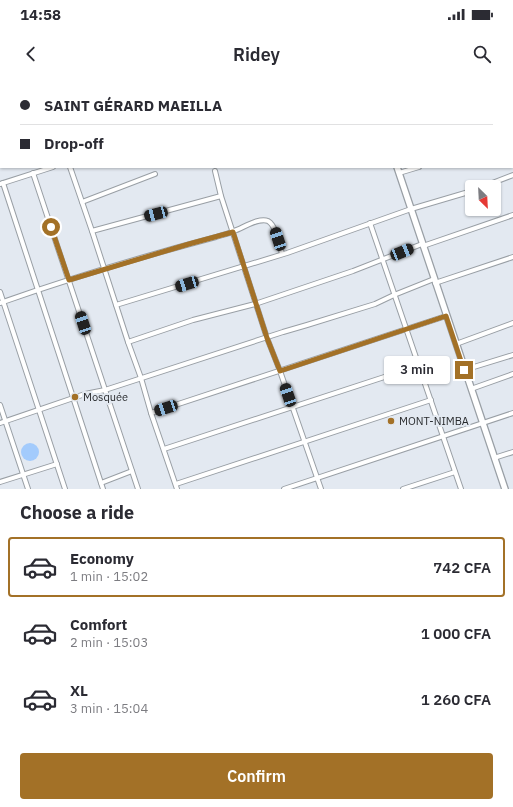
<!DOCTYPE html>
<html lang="en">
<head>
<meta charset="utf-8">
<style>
	body { margin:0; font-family:"IBM Plex Sans",sans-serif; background:#f2f2f3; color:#2b2b33; height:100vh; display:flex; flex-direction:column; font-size:15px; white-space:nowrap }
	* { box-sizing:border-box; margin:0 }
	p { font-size:13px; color:#7c7c81 }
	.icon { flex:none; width:22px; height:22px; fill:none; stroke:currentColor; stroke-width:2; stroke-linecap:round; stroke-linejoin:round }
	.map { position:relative; height:409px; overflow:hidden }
	.sheet { display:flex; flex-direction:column; background:#fff; flex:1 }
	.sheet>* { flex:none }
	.top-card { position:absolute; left:0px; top:0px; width:513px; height:88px; box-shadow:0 1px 3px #0004; display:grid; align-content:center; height:88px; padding:0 20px; background:#fff }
	.needle { width:26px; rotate:156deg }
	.fabs { position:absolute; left:465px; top:100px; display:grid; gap:8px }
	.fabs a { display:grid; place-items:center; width:36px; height:36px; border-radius:4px; background:#fff; box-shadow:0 1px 3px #0004; font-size:20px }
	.end { position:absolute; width:18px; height:18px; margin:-9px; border:5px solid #a37127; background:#fff; box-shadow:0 0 0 2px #fff }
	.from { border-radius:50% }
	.bubble { position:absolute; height:28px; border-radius:4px; background:#fff; box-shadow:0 1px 3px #0004; font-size:13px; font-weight:600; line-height:28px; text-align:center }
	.car { position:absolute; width:12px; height:24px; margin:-12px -6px; border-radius:5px; box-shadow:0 0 3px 1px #0007; background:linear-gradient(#222 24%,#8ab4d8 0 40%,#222 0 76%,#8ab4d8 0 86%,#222 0) }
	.top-card b { display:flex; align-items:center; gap:14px; height:38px; font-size:15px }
	.top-card b+b { border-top:1px solid #e1e1e2 }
	.top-card i { width:10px; height:10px; background:#2b2b33 }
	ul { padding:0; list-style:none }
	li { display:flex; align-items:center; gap:12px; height:60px; margin:0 8px 6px; padding:0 12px; border:2px solid transparent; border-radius:4px }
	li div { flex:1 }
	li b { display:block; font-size:15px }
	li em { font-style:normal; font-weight:600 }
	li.on { border-color:#a37127 }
	li>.icon { width:36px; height:36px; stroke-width:1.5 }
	h2 { padding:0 20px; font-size:18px; line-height:48px }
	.button { display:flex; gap:8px; margin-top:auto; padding:8px 20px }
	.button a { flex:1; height:46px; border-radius:4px; background:#a37127; color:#fff; font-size:16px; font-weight:600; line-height:46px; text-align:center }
	.status { display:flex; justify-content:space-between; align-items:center; height:28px; padding:0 20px; background:#fff; direction:ltr }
	.status svg { height:11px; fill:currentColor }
	header { display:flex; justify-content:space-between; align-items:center; height:52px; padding:0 20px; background:#fff; font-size:18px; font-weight:600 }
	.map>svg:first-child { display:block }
	.green { fill:#a3cbfc }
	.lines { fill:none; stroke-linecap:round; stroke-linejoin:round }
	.street-casing { stroke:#999fa5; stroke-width:6 }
	.secondary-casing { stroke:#999fa5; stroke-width:8 }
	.street { stroke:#fff; stroke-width:4 }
	.secondary { stroke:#fff; stroke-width:5.5 }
	.route { stroke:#a37127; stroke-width:5 }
	.poi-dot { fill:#a37127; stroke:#e3e9f1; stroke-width:1.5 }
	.labels { text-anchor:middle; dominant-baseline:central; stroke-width:4; stroke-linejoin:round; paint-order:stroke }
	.poi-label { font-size:11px; fill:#282a2d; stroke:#e3e9f1; text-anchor:start }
</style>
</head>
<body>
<div class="status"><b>14:58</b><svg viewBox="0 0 49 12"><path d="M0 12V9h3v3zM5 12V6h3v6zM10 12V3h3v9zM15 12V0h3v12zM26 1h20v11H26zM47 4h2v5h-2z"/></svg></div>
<header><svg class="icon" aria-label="back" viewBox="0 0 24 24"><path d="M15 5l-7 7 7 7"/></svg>Ridey<svg class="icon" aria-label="search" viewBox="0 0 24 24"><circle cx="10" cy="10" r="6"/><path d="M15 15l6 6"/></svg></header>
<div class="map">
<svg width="513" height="409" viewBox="0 0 513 409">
	<rect width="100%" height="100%" fill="#e3e9f1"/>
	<!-- green -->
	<circle class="green" cx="30" cy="372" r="9"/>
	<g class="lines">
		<defs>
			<g id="street">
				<polyline points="47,0 56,0"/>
				<polyline points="496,0 496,1"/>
				<polyline points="171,1 174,0"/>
				<polyline points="216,1 217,0"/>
				<polyline points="303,1 305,0"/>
				<polyline points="440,1 441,0"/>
				<polyline points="512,47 513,50"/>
				<polyline points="512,56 513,56"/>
				<polyline points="70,87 92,151 128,262 141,298 151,333 177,409"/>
				<polyline points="215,91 221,116 267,258 280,291 321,409"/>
				<polyline points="33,93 138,409"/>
				<polyline points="399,93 419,87"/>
				<polyline points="3,103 103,409"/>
				<polyline points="0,104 53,87"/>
				<polyline points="482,107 513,95"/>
				<polyline points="82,122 155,94"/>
				<polyline points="370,143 461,409"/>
				<polyline points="92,151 221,116"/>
				<polyline points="423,166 513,135"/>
				<polyline points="435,203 513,177"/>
				<polyline points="0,212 65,409"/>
				<path d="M0,223C71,198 144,176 216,157C222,155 228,154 234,151C243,148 259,137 268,141C276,145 280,166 282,174"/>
				<polyline points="116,225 287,173 411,129 472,111"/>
				<polyline points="128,262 193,240 255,224 353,191 422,164"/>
				<polyline points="456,264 513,243"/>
				<polyline points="464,290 513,275"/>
				<polyline points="471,309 513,294"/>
				<polyline points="0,325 28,409"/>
				<polyline points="151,333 446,236"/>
				<polyline points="0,343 85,314 105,310 283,252 307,245 375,224 394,215 434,199"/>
				<polyline points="164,369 418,286"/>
				<polyline points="494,378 513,372"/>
				<polyline points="0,402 57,384"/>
				<polyline points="101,403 132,391"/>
				<polyline points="176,404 431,320"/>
				<polyline points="284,409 513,333"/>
				<polyline points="403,409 455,392"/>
			</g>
			<g id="secondary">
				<polyline points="366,0 366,1"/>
				<polyline points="448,0 452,1"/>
				<polyline points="512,18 513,18"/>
				<polyline points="397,87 505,409"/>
			</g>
		</defs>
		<!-- street casing -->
		<use href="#street" class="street-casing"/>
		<!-- secondary casing -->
		<use href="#secondary" class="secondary-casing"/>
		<!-- street -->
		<use href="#street" class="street"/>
		<!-- secondary -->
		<use href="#secondary" class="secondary"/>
	</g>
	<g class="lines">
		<!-- route -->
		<polyline class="route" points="51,147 69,200 189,164 233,152 267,258 280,291 446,236 464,290"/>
	</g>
	<!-- markers -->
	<g class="poi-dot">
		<circle cx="75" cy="317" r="4"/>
		<circle cx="391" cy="341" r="4"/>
	</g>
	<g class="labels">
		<!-- poi labels -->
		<g class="poi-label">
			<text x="83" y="317">Mosquée</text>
			<text x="399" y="341">MONT-NIMBA</text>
		</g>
	</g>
</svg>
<div class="fabs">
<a><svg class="needle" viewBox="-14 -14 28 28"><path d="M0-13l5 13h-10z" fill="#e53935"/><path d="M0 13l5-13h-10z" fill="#7c7c81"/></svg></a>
</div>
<i class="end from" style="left:51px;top:147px"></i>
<i class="end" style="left:464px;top:290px"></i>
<div class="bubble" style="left:384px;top:276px;width:66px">3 min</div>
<i class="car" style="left:156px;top:134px;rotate:255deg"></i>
<i class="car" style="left:278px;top:159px;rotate:342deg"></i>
<i class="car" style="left:402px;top:172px;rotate:68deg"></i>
<i class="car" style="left:187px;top:204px;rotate:253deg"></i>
<i class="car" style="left:83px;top:243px;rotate:342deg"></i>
<i class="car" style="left:288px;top:315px;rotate:341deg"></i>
<i class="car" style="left:166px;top:328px;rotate:252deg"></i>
<div class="top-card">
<b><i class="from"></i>SAINT GÉRARD MAEILLA</b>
<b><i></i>Drop-off</b>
</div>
</div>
<section class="sheet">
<h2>Choose a ride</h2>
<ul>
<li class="on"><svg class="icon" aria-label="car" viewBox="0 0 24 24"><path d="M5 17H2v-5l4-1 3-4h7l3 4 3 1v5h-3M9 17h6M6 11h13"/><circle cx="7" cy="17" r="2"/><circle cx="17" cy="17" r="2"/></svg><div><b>Economy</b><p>1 min · 15:02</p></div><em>742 CFA</em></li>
<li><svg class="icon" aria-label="car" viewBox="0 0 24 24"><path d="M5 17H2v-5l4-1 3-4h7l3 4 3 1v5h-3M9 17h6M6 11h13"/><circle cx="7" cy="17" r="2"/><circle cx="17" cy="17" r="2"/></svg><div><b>Comfort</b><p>2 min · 15:03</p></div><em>1 000 CFA</em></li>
<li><svg class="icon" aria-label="car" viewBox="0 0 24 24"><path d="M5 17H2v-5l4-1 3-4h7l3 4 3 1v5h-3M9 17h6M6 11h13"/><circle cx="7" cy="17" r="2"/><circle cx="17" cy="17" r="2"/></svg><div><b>XL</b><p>3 min · 15:04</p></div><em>1 260 CFA</em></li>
</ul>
<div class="button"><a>Confirm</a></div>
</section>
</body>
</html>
